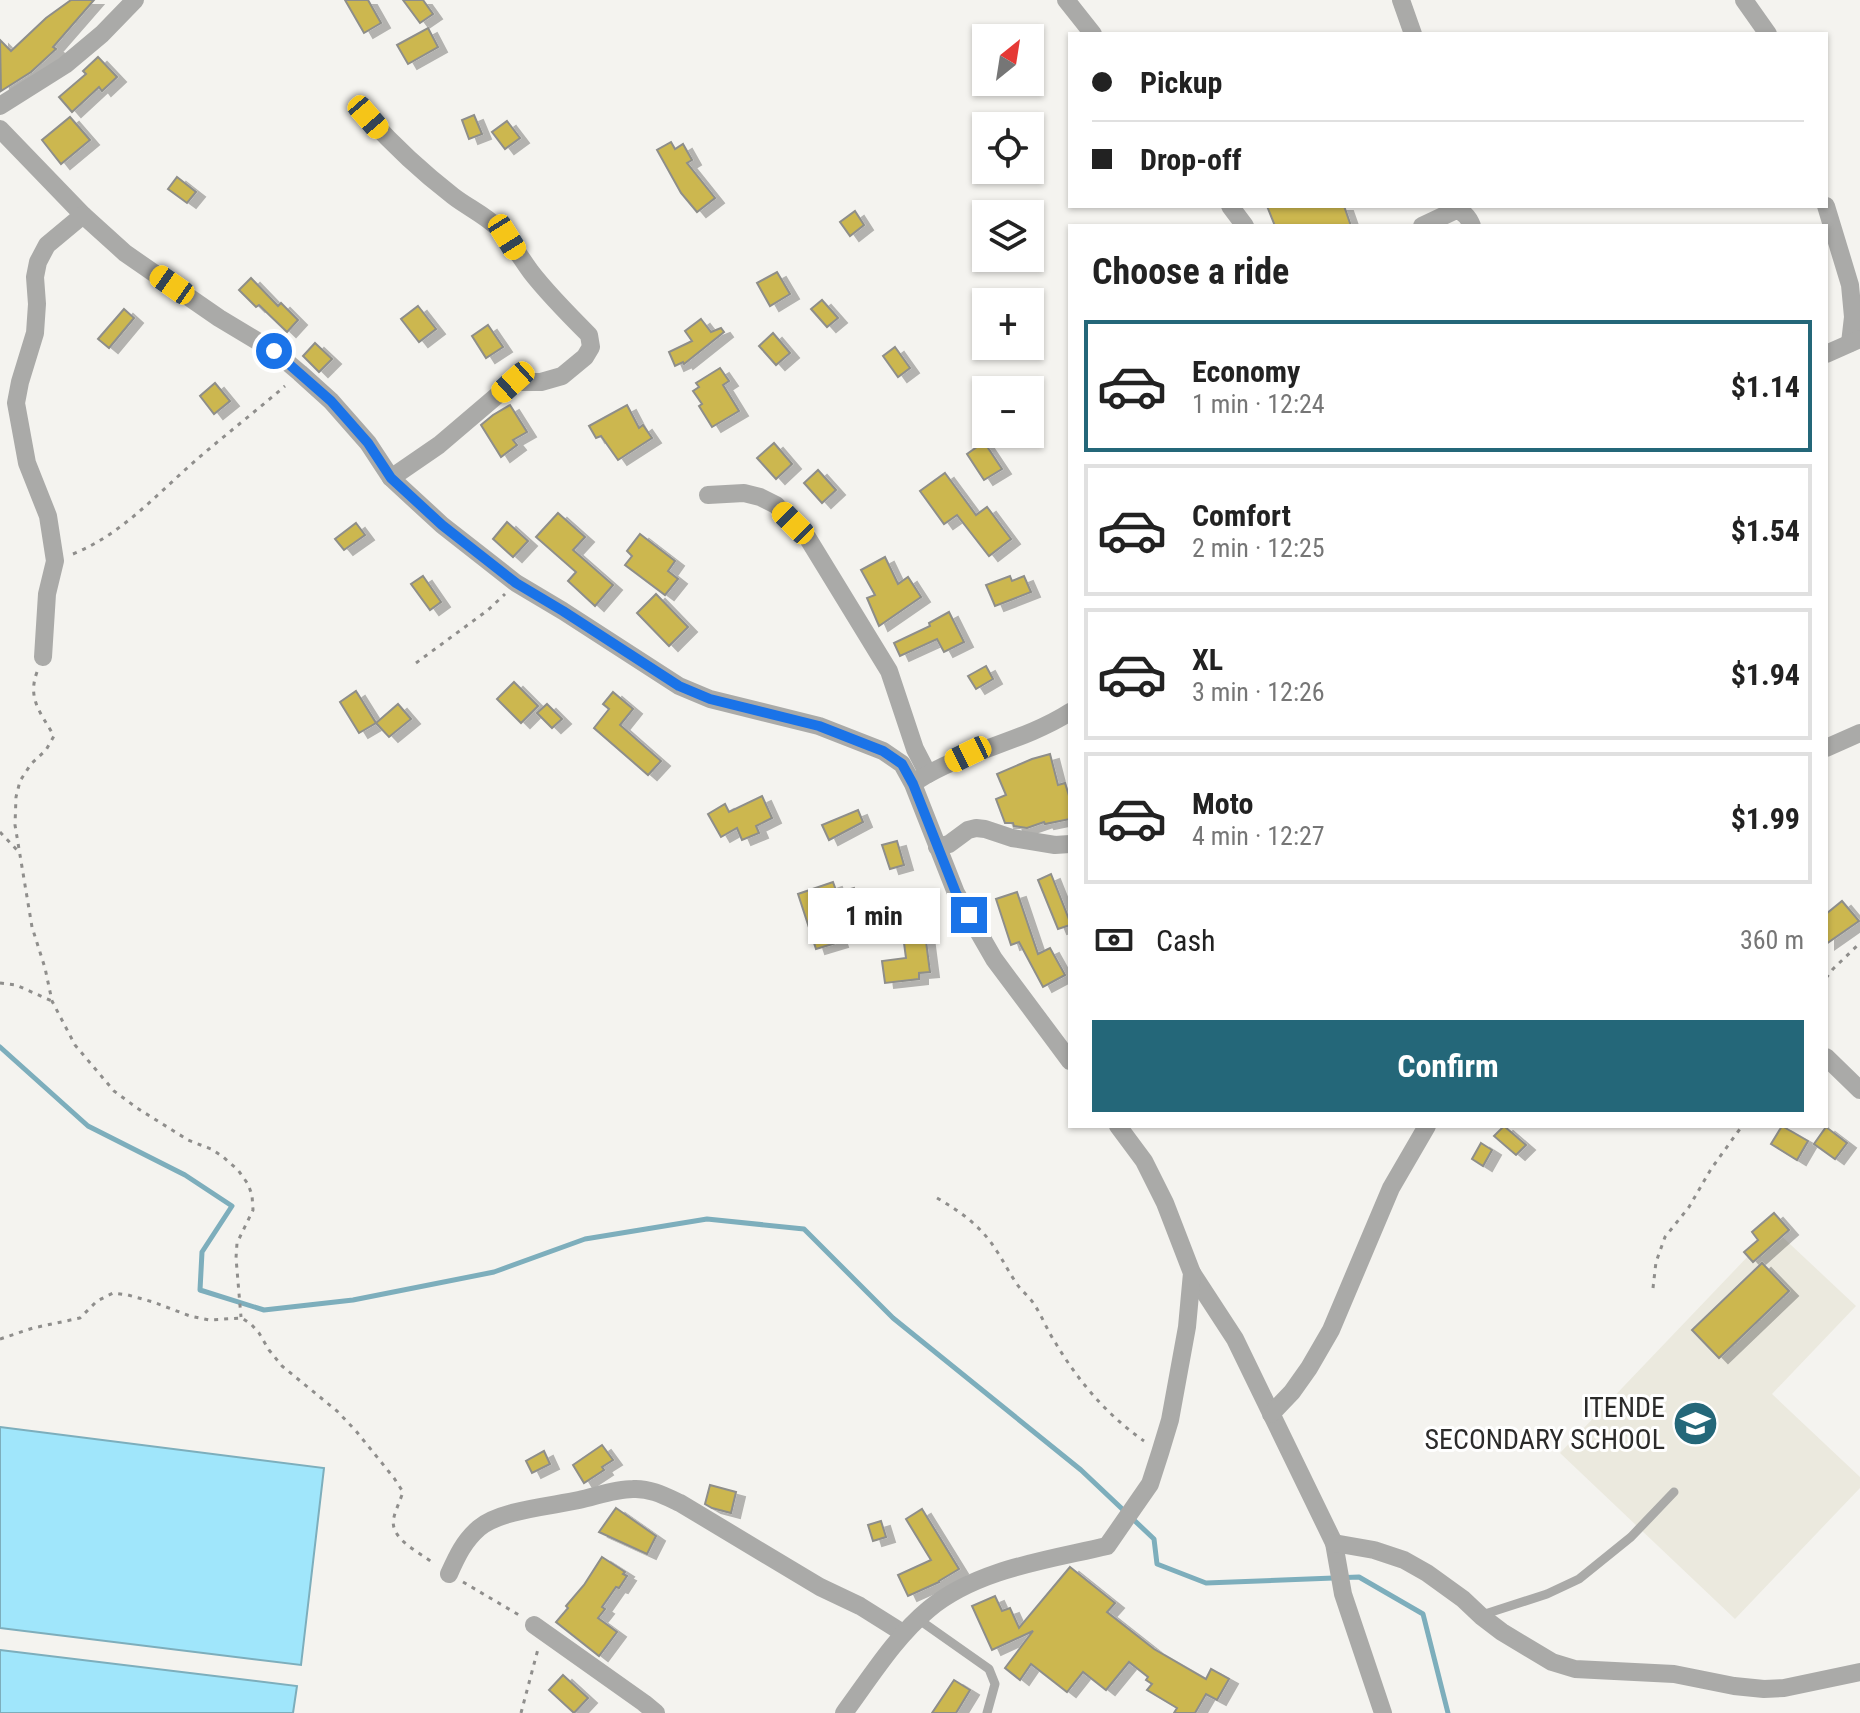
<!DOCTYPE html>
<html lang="en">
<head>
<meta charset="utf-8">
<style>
	body { margin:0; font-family:"Roboto Condensed",sans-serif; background:#f2f2f2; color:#222; height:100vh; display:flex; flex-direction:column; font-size:30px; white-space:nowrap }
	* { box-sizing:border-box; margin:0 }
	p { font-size:26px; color:#767676 }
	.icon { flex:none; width:44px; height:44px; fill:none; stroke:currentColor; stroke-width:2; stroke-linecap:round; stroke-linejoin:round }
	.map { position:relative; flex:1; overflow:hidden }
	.drawer { position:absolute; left:1068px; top:224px; width:760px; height:904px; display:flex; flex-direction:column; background:#fff; border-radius:0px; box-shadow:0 2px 6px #0004 }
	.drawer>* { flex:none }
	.top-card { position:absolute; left:1068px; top:32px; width:760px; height:176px; border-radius:0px; box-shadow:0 2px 6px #0004; display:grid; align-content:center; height:176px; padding:0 24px; background:#fff }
	.needle { width:52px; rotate:30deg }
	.tools { position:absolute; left:972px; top:24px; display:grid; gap:16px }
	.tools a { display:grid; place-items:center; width:72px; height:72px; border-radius:0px; background:#fff; box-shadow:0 2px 6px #0004; font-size:40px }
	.end { position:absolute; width:36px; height:36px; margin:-18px; border:10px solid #1a73e8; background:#fff; box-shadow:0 0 0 4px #fff }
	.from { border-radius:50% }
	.bubble { position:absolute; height:56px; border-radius:0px; background:#fff; box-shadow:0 2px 6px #0004; font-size:26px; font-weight:700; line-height:56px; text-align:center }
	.car { position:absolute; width:24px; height:48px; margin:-24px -12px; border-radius:10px; box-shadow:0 0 6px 2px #0007; background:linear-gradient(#f5c518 24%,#345 0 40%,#f5c518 0 76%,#345 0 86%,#f5c518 0) }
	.top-card b { display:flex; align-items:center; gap:28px; height:76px; font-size:30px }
	.top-card b+b { border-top:2px solid #e0e0e0 }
	.top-card i { width:20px; height:20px; background:#222 }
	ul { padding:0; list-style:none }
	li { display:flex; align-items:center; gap:24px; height:132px; margin:0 16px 12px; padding:0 8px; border:4px solid #e0e0e0; border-radius:0px }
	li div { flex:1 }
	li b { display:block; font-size:30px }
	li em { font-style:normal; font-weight:700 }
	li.selected { border-color:#246779 }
	li>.icon { width:72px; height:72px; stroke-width:1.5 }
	h2 { padding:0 24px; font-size:36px; line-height:96px }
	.pay { display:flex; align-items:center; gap:20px; height:88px; padding:0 24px; font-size:30px }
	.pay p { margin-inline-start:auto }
	.primary-button { display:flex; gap:16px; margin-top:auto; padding:16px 24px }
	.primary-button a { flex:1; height:92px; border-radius:0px; background:#246779; color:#fff; font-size:32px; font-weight:700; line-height:92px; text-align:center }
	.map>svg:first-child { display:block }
	.built { fill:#ebe9de }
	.water { fill:#a0e6fb; stroke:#7daebc; stroke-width:2 }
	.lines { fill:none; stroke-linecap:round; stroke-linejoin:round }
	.stream { stroke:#7daebc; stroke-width:5 }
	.building { fill:#ccb750; stroke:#8e8e8a; stroke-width:2; filter:url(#shadow) }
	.path { stroke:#8f8e8c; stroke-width:3; stroke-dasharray:4 6; stroke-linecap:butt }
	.lane { stroke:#aaaaa8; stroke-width:9 }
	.street { stroke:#aaaaa8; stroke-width:18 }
	.route { stroke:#1a73e8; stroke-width:10 }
	.labels { text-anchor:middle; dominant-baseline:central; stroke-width:6; stroke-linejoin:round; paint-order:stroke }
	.poi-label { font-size:28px; fill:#2c2b2a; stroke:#fff; text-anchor:end }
</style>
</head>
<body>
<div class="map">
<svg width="1860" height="1713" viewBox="0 0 1860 1713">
	<defs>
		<filter id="shadow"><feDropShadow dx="9" dy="5" stdDeviation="0" flood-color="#0004"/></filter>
	</defs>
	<rect width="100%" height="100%" fill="#f4f3ef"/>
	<!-- built -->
	<polygon class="built" points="1774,1229 1856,1306 1772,1394 1860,1477 1860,1488 1735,1619 1560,1453"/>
	<!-- water -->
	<g class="water">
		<polygon points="0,1427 324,1468 301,1665 0,1628"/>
		<polygon points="0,1650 297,1686 293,1713 0,1713"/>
	</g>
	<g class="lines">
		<!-- stream -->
		<polyline class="stream" points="0,1047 88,1126 185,1175 232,1206 202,1252 200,1290 264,1310 353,1300 494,1272 585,1239 707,1219 804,1229 893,1318 1081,1470 1154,1539 1157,1564 1206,1583 1359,1577 1423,1614 1448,1713"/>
	</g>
	<!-- building -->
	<g class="building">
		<polygon points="71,0 94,0 53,47 56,49 31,72 1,91 0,40 11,51 46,18"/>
		<polygon points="345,0 368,0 381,23 364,33"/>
		<polygon points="403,0 423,0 433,14 420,23"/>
		<polygon points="428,28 438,47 408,64 397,45"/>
		<polygon points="98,57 117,77 102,91 99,87 72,112 59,97 86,74 83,71"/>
		<polygon points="474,115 482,134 469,139 462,120"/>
		<polygon points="70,117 90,140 61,164 42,140"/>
		<polygon points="507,121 520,138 505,149 492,132"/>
		<polygon points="671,142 675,149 683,144 692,160 687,163 715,198 697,212 681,193 657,150"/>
		<polygon points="177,177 196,192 187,203 168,189"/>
		<polygon points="1267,206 1344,206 1351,226 1275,226"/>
		<polygon points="855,211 864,225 850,236 840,222"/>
		<polygon points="777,272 790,294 770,306 757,283"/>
		<polygon points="251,278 278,306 281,303 298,320 287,332 259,305 256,307 239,290"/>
		<polygon points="822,300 838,318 827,327 811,309"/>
		<polygon points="418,306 436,329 419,342 401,319"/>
		<polygon points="124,309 134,318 109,348 98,339"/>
		<polygon points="701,319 711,332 721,328 724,332 684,364 683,362 675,366 669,352 692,341 685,331"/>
		<polygon points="488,325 503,347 486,358 472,336"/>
		<polygon points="773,333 790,353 776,365 759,346"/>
		<polygon points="315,343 332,359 319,372 303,356"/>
		<polygon points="895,347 910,368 898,377 883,356"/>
		<polygon points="720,368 729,381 723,385 739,411 712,427 699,406 702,404 693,391 699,387 696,383"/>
		<polygon points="215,383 230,401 214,414 200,396"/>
		<polygon points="510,405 527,432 513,440 517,445 501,457 481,425 493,415"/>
		<polygon points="627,405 639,428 643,425 652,438 618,460 601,436 596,438 589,426"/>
		<polygon points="984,442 1002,469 984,480 967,454"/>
		<polygon points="774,443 792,464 776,479 757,458"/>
		<polygon points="818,470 836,490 822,503 804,483"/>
		<polygon points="945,473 976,515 987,507 1011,539 989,556 957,515 944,524 920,491"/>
		<polygon points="558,513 585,537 573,550 613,585 595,606 568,581 576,572 536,537"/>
		<polygon points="507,522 528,541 513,557 493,539"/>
		<polygon points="356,523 365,535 344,550 335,539"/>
		<polygon points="640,534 675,561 668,571 678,579 665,595 625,565 632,556 627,551"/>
		<polygon points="885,557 898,584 908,577 921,597 879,626 867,598 875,595 861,570"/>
		<polygon points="423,576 441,602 430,610 411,584"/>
		<polygon points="1010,576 1012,581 1024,576 1031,592 995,606 986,585"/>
		<polygon points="656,594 688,627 669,646 637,613"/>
		<polygon points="949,612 964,642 944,652 937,639 900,656 894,643 930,626 929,623"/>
		<polygon points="986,666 993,679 976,689 968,676"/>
		<polygon points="514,682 538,706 521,723 497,699"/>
		<polygon points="356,691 376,723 359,733 340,702"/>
		<polygon points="613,692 633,709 620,725 661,761 648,775 594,728 609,709 603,704"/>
		<polygon points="398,704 411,719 389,737 376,723"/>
		<polygon points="547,704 562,719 552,728 537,713"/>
		<polygon points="1050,754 1058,785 1065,783 1070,799 1070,819 1045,824 1044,822 1027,828 1014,826 1013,823 1005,823 996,799 1006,795 997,774 1032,759"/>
		<polygon points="762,796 772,818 756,826 759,833 742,840 737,828 721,837 708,814 725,804 729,812"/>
		<polygon points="858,810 863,822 829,840 822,825"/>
		<polygon points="897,841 904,865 890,869 882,845"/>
		<polygon points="1051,874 1070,922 1070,925 1058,929 1038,880"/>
		<polygon points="833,882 837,893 854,888 866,923 836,933 839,942 816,949 798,894"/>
		<polygon points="1017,892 1038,954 1050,948 1065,975 1043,987 1019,942 1011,945 996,899"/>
		<polygon points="1842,901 1859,921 1826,944 1826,914"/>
		<polygon points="924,926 930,972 919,973 919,979 885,983 882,961 906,958 902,928"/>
		<polygon points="1504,1126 1526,1145 1516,1155 1494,1136"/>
		<polygon points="1782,1126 1808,1141 1797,1160 1771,1144"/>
		<polygon points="1826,1127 1847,1143 1835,1159 1814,1144"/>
		<polygon points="1481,1143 1492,1150 1483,1166 1472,1159"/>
		<polygon points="1774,1213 1789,1230 1753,1262 1744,1252 1758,1240 1752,1232"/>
		<polygon points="1762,1263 1789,1291 1719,1358 1692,1330"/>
		<polygon points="602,1445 613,1460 602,1467 604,1470 584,1483 573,1465"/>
		<polygon points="544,1451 550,1464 532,1473 526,1461"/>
		<polygon points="710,1485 736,1492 731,1513 712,1508 705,1504"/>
		<polygon points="616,1508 656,1536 647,1554 599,1532"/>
		<polygon points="922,1509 959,1569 939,1581 939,1582 908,1596 898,1575 931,1560 906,1519"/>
		<polygon points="881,1521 886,1537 873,1541 868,1525"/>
		<polygon points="602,1557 625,1572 623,1574 627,1576 619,1588 616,1587 602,1607 605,1609 598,1618 617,1632 599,1656 556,1622 568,1608 566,1606 584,1585"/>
		<polygon points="1070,1567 1115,1603 1107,1612 1154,1649 1206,1679 1211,1669 1229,1679 1217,1700 1206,1694 1195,1713 1174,1713 1177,1708 1147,1690 1152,1684 1146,1680 1148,1677 1129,1662 1106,1690 1083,1672 1067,1692 1031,1664 1020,1680 1005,1668 1033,1631 992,1650 972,1606 995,1596 1002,1611 1010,1608 1019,1628"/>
		<polygon points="563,1675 588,1698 574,1713 549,1690"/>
		<polygon points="954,1680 970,1690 956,1713 932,1713"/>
	</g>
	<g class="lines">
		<!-- path -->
		<g class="path">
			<path d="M73,554C122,534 156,495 195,461C225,435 256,411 285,386"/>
			<polyline points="416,663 488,610 505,594"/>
			<path d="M37,672C27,699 41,713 54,736L46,750L31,764L20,781L16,797L15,825L32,927L45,968L52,1001L75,1045L114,1091L137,1108L188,1140L211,1149L222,1156L238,1170L248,1184L252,1195L253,1210L237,1243L236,1258L241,1317"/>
			<polyline points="0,832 17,850"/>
			<polyline points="1826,978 1833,969 1860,943"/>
			<polyline points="0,983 16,985 52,1001"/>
			<path d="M937,1198C961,1212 981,1226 996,1250C1003,1260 1008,1271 1015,1281C1020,1290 1029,1296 1034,1304C1042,1316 1047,1330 1055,1342C1078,1381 1107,1415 1144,1441"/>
			<polyline points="1653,1288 1656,1262 1665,1237 1689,1207 1711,1169 1742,1126"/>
			<path d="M0,1339L33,1328L80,1318L97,1301L113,1293L128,1295L153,1302L190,1316L209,1320L242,1318L251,1324L259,1333L269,1350L282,1366L337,1411L356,1431L394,1478L403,1492C400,1501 396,1509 394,1517C388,1539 420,1552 433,1563"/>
			<polyline points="463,1582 519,1615"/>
			<polyline points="521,1713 538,1649"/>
		</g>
		<!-- lane -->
		<g class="lane">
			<polyline points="1482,1615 1547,1594 1579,1579 1631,1537 1674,1492"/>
			<polyline points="918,1619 989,1669 995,1684 987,1713"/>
		</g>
		<!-- street -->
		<g class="street">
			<polyline points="1066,0 1093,34"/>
			<polyline points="1401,0 1413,34"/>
			<polyline points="1744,0 1768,34"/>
			<polyline points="0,106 65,65 102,34 135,0"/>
			<path d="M368,117C394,146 422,172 453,196C467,207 485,215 498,228C511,241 520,257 531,272C548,294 569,315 589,335L591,347L585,357L562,376L541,382H513L439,445L391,478"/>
			<polyline points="0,129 83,215 125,253 219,318 274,351 300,373 331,401 368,443 391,478 442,525 516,583 563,611 679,686 710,699 819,726 883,751 902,764 913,784 956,893 994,959 1070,1061"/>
			<polyline points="1230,206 1245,226"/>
			<polyline points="1826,206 1850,285 1853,317 1850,343"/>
			<path d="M1422,226L1456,210C1465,212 1469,218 1472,226"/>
			<polyline points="1826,354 1860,339"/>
			<polyline points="708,495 744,493 760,497 776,505 807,537 889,671 915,749 928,774"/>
			<polyline points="43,657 47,594 55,561 48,516 27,463 16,403 20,382 35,333 37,304 35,277 38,262 47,245 83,215"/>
			<polyline points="1826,748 1860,733"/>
			<path d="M918,780C966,750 1023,742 1070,712"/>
			<polyline points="937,847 949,844 968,830 976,828 985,829 1012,838 1055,845 1070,844"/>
			<polyline points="1826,1057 1860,1090"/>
			<polyline points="1192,1273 1235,1339 1334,1543 1343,1594 1383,1713"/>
			<polyline points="1271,1414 1292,1392 1309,1368 1331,1330 1391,1188 1427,1126"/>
			<polyline points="1334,1543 1374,1550 1404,1560 1427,1573 1463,1599 1481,1616 1502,1632 1552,1662 1575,1669 1674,1674 1734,1686 1764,1689 1784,1688 1860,1672"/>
			<path d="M449,1574C457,1556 464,1541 479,1528C500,1510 552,1506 579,1500C597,1496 615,1489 633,1489C650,1488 665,1496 680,1503L820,1587L860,1606L903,1633"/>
			<polyline points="534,1625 644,1703 656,1713"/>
			<path d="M844,1713C870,1678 895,1637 929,1609C977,1569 1048,1560 1107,1546L1150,1484L1160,1453L1170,1420L1187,1327L1192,1273L1165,1203L1144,1161L1118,1126"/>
		</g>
	</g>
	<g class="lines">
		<!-- route -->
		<polyline class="route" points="274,351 331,401 368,443 391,478 442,525 516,583 563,611 679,686 710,699 819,726 883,751 902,764 913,784 956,893 969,915"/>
	</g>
	<!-- icons -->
	<defs>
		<symbol id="school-disc" viewBox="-11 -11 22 22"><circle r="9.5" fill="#246779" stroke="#fff"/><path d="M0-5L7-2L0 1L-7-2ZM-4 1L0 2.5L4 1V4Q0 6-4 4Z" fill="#fff"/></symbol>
	</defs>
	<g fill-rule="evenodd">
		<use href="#school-disc" x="1670" y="1398" width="51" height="51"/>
	</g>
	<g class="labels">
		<!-- poi labels -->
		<g class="poi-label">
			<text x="1665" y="1407">ITENDE<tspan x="1665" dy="32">SECONDARY SCHOOL</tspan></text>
		</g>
	</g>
</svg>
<div class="tools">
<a><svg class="needle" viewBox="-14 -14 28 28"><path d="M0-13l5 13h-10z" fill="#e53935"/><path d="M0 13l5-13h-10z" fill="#767676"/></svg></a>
<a><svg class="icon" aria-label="locate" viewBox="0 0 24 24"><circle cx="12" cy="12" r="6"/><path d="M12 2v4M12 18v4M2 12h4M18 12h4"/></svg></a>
<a><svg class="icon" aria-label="layers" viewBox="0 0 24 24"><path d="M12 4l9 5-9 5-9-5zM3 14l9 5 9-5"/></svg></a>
<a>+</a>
<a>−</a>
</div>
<i class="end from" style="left:274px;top:351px"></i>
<i class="end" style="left:969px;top:915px"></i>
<div class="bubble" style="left:808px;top:888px;width:132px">1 min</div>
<i class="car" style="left:368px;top:117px;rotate:139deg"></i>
<i class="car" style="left:507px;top:237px;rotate:148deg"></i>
<i class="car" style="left:172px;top:285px;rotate:305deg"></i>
<i class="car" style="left:513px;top:382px;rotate:228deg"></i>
<i class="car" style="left:793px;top:523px;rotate:315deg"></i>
<i class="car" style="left:968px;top:754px;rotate:244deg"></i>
<div class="top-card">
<b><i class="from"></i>Pickup</b>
<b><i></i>Drop-off</b>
</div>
<section class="drawer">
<h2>Choose a ride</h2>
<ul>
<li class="selected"><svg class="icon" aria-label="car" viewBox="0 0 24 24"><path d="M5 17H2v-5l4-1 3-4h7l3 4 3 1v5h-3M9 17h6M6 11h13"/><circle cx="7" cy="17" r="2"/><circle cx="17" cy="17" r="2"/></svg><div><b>Economy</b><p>1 min · 12:24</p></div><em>$1.14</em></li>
<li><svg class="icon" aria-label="car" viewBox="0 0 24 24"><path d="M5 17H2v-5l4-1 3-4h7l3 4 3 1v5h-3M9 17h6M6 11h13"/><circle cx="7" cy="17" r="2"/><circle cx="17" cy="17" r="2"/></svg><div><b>Comfort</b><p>2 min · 12:25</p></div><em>$1.54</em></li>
<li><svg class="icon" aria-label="car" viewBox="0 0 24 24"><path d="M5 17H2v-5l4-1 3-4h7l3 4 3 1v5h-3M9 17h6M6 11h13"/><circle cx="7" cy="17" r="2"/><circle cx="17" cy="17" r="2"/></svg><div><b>XL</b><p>3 min · 12:26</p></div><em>$1.94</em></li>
<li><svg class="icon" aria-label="car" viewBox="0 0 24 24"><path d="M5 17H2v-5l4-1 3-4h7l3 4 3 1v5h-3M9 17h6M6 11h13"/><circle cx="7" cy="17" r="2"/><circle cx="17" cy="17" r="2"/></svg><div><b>Moto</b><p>4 min · 12:27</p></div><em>$1.99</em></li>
</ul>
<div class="pay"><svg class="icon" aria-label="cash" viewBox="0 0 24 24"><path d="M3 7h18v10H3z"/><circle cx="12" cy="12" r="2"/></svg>Cash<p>360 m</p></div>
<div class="primary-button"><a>Confirm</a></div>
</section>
</div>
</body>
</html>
